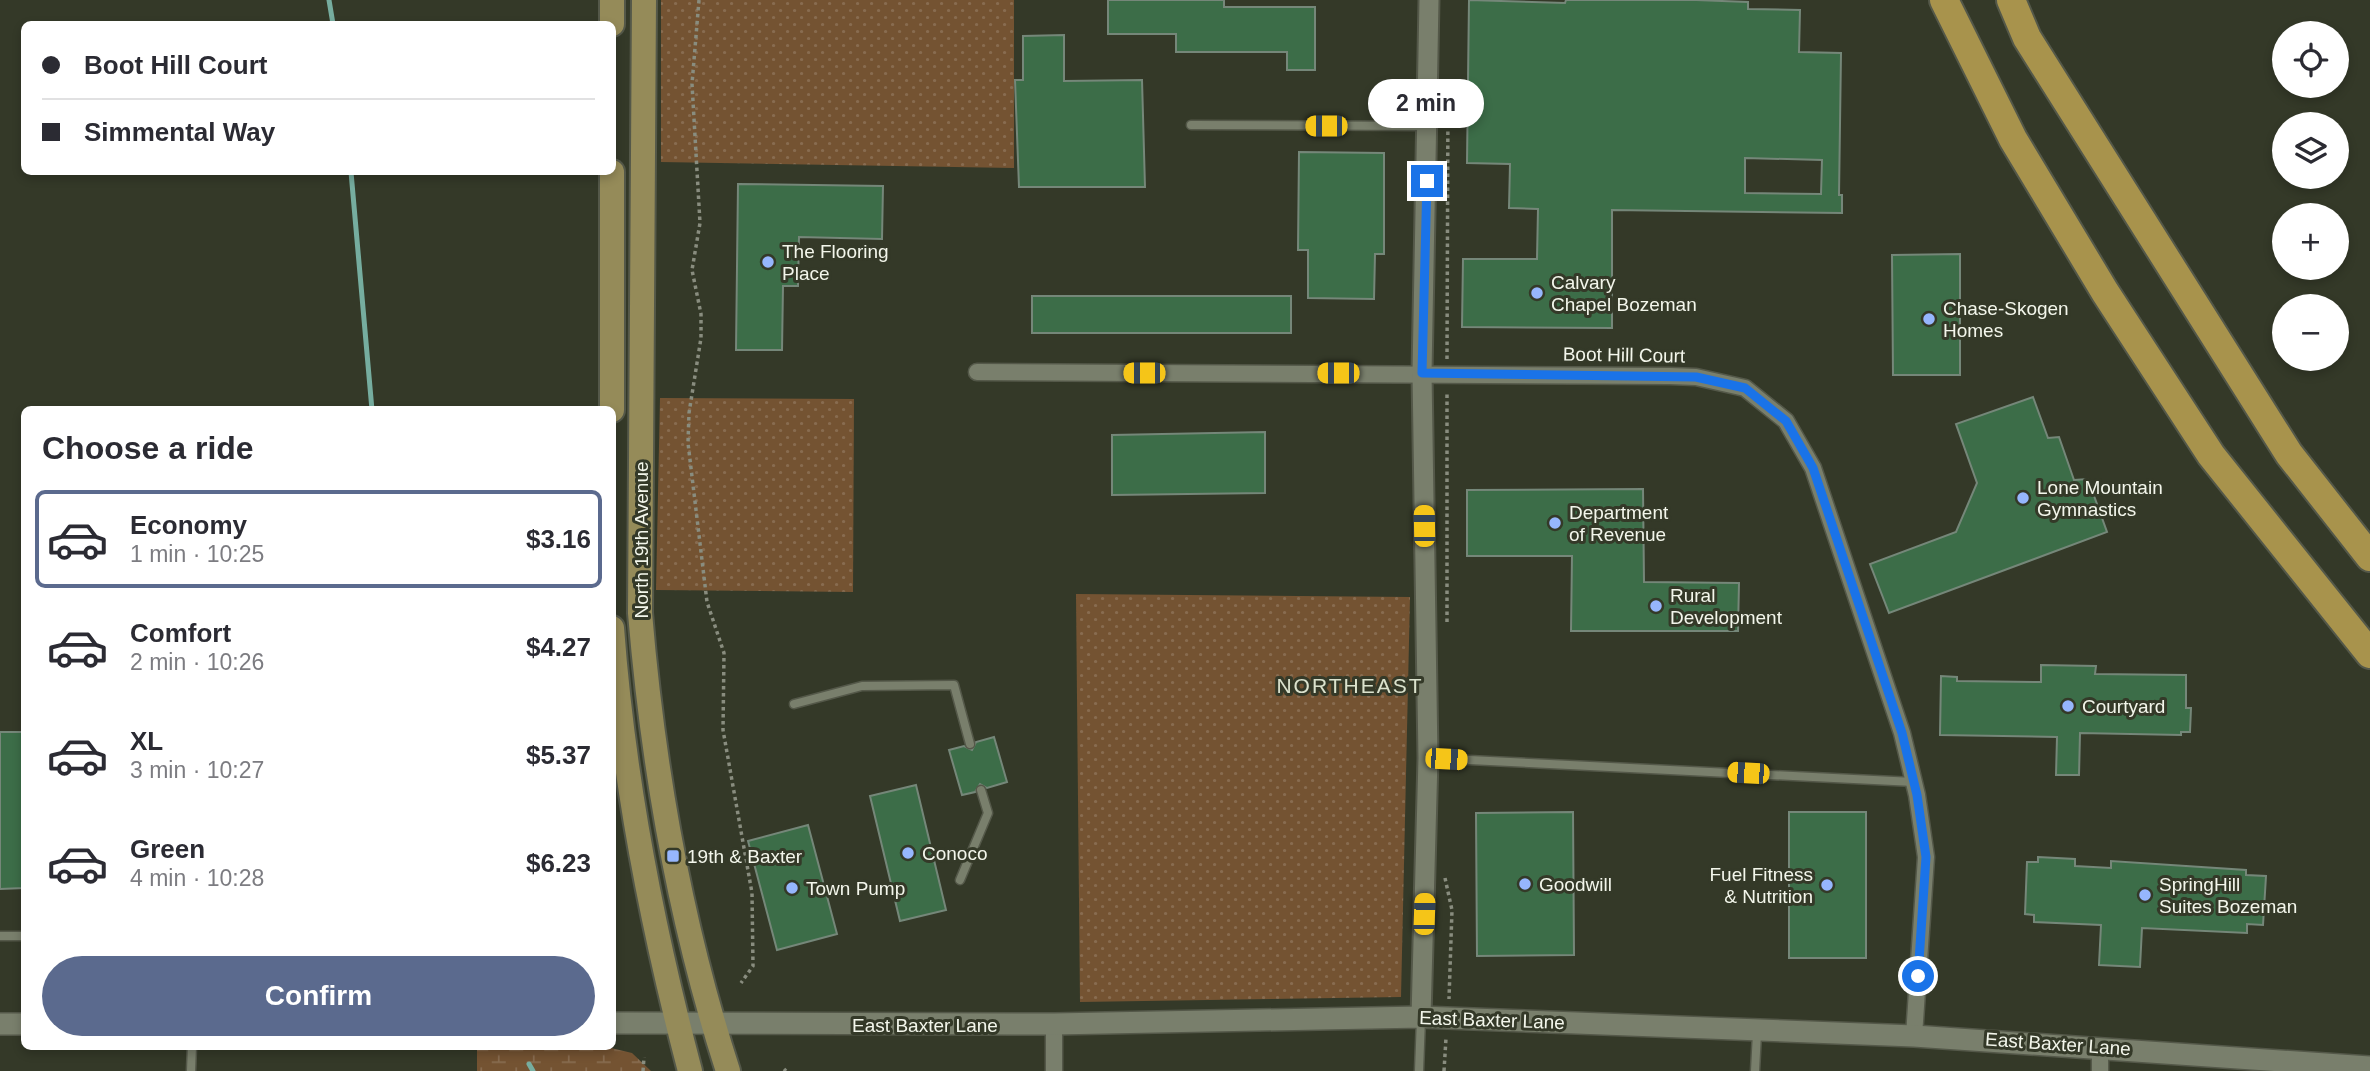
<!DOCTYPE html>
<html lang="en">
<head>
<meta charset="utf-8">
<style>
	body { margin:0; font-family:Arial,sans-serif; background:#f7f7f7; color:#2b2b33; height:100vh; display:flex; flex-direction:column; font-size:26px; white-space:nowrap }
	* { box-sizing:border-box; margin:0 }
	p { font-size:23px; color:#7c7c81 }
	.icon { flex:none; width:38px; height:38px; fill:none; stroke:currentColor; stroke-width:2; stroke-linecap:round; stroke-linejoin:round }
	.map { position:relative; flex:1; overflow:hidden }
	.panel { position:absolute; left:21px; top:406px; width:595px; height:644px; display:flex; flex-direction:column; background:#fff; border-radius:10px; box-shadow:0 4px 10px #0003 }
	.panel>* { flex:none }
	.hud { position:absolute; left:21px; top:21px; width:595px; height:154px; border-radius:10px; box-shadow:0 4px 10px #0003; display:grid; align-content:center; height:154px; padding:0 21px; background:#fff }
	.buttons { position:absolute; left:2272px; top:21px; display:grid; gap:14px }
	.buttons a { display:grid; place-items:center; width:77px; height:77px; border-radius:50%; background:#fff; box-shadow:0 4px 10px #0003; font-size:35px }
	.end { position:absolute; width:32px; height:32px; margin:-16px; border:9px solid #1a73e8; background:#fff; box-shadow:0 0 0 4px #fff }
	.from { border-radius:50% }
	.bubble { position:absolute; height:49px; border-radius:24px; background:#fff; box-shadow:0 4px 10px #0003; font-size:23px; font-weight:800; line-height:49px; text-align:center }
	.car { position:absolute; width:21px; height:42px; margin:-21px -10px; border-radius:9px; box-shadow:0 0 5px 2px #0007; background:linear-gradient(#f5c518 24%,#345 0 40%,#f5c518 0 76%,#345 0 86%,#f5c518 0) }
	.hud b { display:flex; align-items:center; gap:24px; height:66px; font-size:26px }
	.hud b+b { border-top:2px solid #e1e1e2 }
	.hud i { width:18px; height:18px; background:#2b2b33 }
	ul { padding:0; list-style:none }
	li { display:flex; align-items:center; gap:21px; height:98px; margin:0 14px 10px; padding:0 7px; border:4px solid transparent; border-radius:10px }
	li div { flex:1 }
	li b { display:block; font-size:26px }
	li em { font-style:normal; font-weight:800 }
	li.active { border-color:#5b6a8e }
	li>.icon { width:63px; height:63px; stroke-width:1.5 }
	h2 { padding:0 21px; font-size:32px; line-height:84px }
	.button { display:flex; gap:14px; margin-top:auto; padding:14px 21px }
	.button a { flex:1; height:80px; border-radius:42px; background:#5b6a8e; color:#fff; font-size:28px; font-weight:800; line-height:80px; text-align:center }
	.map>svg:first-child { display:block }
	.grass { fill:url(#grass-dots) }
	.wetland { fill:url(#wetland-marsh) }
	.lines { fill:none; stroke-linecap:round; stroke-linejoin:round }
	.stream { stroke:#76ad9f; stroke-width:5 }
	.building { fill:#3c6d48; stroke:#758779; stroke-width:2; fill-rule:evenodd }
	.service-casing { stroke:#545849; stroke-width:11 }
	.minor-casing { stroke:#545849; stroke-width:19 }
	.tertiary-casing { stroke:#545849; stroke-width:23 }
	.secondary-casing { stroke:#545849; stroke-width:24 }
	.primary-casing { stroke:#545849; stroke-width:28 }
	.motorway-casing { stroke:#545849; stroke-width:32 }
	.path { stroke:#898d7f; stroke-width:3.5; stroke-dasharray:3.5 3.5; stroke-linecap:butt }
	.service { stroke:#797f6c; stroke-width:8 }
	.minor { stroke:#797f6c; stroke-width:16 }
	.tertiary { stroke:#797f6c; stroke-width:19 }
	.secondary { stroke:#797f6c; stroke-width:21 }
	.primary { stroke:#958b59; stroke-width:24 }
	.motorway { stroke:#a8934c; stroke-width:28 }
	.route { stroke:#1a73e8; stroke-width:9 }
	.poi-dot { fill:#96b6fd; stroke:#343928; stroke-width:2.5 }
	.labels { text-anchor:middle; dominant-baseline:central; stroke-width:6; stroke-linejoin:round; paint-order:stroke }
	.poi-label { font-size:19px; fill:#f3f6eb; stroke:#343928; text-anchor:start }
	.street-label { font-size:19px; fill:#f3f6eb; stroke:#343928 }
	.neighbourhood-label { font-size:21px; letter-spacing:2px; fill:#dbe2cd; stroke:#343928 }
</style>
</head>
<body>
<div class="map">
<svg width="2370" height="1071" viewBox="0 0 2370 1071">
	<defs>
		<pattern id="grass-dots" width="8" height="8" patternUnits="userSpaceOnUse" patternTransform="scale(1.75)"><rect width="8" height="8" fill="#745332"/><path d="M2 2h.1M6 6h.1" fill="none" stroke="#886c50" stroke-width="1.8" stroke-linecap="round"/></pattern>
		<pattern id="wetland-marsh" width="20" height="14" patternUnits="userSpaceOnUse" patternTransform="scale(1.75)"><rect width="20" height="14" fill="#745332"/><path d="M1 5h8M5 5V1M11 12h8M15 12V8" fill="none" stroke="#886c50"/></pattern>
	</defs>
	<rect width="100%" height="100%" fill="#343928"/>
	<!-- grass -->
	<g class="grass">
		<polygon points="661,0 1014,0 1014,168 661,162"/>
		<polygon points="660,398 854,399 853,592 656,590"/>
		<polygon points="1076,594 1410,597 1401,997 1080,1002"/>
	</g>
	<!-- wetland -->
	<polygon class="wetland" points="477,1047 611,1048 632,1053 651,1071 477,1071"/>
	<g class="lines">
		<!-- stream -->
		<g class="stream">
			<polyline points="329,0 333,24"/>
			<polyline points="351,172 372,410"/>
			<polyline points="529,1064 533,1071"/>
		</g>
	</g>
	<!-- building -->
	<g class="building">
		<polygon points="1108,0 1224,0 1224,7 1315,7 1315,70 1287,70 1287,52 1176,52 1176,34 1108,34"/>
		<path d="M1469,0L1565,3L1566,0H1696L1748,2V9L1800,10L1799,52L1841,53L1839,195H1842V213L1612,210V328L1462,327L1463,259H1537L1538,209L1509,208L1510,164L1467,163ZM1745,158L1822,160L1821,194L1745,193Z"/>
		<polygon points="1064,35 1064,81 1142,80 1145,187 1019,187 1015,80 1023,80 1023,36"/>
		<polygon points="1299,152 1384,153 1384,254 1375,254 1374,299 1308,298 1308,250 1298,250"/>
		<polygon points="738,184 883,186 882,239 799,237 798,286 783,286 782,350 736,350"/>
		<polygon points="1960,254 1960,375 1893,375 1892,255"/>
		<rect x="1032" y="296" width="259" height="37"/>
		<polygon points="2033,397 2048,438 2059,437 2074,480 2088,479 2107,532 1889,613 1870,564 1956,532 1977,483 1956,424"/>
		<polygon points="1265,432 1265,493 1112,495 1112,435"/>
		<polygon points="1643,489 1644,582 1739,583 1738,631 1571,631 1572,556 1467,556 1467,490"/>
		<polygon points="2041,665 2096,666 2095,674 2186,675 2186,708 2191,708 2190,732 2181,732 2181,735 2080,733 2079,775 2056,775 2057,737 1940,735 1941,676 1957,677 1957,681 2041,682"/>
		<polygon points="0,732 24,732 24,888 0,889"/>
		<polygon points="994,737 1007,782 987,788 980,784 975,792 962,795 949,750 964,746 972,750 976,742"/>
		<polygon points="916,785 946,910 900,921 870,796"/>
		<polygon points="1573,812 1574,955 1477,956 1476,813"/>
		<rect x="1789" y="812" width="77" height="146"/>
		<polygon points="808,825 837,934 777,950 748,841"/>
		<polygon points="2038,857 2075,859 2075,866 2111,868 2111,861 2246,870 2246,875 2266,876 2263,925 2247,924 2247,933 2142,928 2140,967 2099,965 2101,925 2034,922 2034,915 2025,914 2027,862 2038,862"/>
	</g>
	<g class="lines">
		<defs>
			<g id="service">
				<polyline points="1191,125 1426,126"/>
				<polyline points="794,704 862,686 954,685 970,744"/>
				<polyline points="1428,758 1914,782"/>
				<polyline points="960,880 988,813 981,790"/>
				<polyline points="0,936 24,936"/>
				<polyline points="191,1071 192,1046"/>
				<polyline points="1419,1071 1421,1018"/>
				<polyline points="1755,1071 1757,1033"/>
			</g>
			<g id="minor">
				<polyline points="977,372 1670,376 1696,377 1745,388 1786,421 1813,468 1902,733 1917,795 1926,857 1914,1036"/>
				<polyline points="1054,1024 1054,1071"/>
				<polyline points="2100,1071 2100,1047"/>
			</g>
			<polyline id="tertiary" points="1421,1017 1428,758 1422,373 1429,0"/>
			<g id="secondary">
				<polyline points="612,1023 1054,1024 1421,1017 1914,1036 2370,1067"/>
				<polyline points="0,1024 24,1024"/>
			</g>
			<g id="primary">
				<polyline points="612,0 612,24"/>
				<path d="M644,0L640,613C653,768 680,923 728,1071"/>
				<polyline points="612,172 612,410"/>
				<path d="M612,628C623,777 652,927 690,1071"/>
			</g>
			<g id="motorway">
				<polyline points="1944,0 2013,139 2105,292 2211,455 2370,654"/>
				<polyline points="2011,0 2027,38 2289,454 2370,557"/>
			</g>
		</defs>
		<!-- service casing -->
		<use href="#service" class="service-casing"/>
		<!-- minor casing -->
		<use href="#minor" class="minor-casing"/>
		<!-- tertiary casing -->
		<use href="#tertiary" class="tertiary-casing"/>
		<!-- secondary casing -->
		<use href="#secondary" class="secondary-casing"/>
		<!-- primary casing -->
		<use href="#primary" class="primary-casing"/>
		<!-- motorway casing -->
		<use href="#motorway" class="motorway-casing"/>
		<!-- path -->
		<g class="path">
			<polyline points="699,0 692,84 700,223 692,270 701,314 701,338 689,413 688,443 707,602 724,653 723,730 752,893 753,966 741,983"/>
			<polyline points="1447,359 1448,91"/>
			<polyline points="1447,622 1447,392"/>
			<polyline points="1445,878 1452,910 1449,999"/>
			<polyline points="784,1069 786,1071"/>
			<polyline points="643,1071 644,1057"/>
			<polyline points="1444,1071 1446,1038"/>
		</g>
		<!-- service -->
		<use href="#service" class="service"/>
		<!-- minor -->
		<use href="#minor" class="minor"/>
		<!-- tertiary -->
		<use href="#tertiary" class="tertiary"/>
		<!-- secondary -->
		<use href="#secondary" class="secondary"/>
		<!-- primary -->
		<use href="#primary" class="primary"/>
		<!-- motorway -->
		<use href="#motorway" class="motorway"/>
	</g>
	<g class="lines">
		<!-- route -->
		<polyline class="route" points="1427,181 1422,373 1696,377 1745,388 1786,421 1813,468 1902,733 1917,795 1926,857 1918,976"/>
	</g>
	<!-- markers -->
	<g class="poi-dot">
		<circle cx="768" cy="262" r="7"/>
		<circle cx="1537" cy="293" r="7"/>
		<circle cx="1929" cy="319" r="7"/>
		<circle cx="2023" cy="498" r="7"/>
		<circle cx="1555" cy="523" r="7"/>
		<circle cx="1656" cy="606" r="7"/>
		<circle cx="2068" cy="706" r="7"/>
		<circle cx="908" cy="853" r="7"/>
		<rect x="666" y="849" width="14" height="14" rx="3.5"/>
		<circle cx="1525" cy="884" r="7"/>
		<circle cx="1827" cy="885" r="7"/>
		<circle cx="792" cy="888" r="7"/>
		<circle cx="2145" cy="895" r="7"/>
	</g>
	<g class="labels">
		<!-- poi labels -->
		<g class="poi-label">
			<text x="782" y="251">The Flooring<tspan x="782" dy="22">Place</tspan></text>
			<text x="1551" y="282">Calvary<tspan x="1551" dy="22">Chapel Bozeman</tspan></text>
			<text x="1943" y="308">Chase-Skogen<tspan x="1943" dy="22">Homes</tspan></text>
			<text x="2037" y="487">Lone Mountain<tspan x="2037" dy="22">Gymnastics</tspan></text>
			<text x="1569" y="512">Department<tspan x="1569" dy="22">of Revenue</tspan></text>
			<text x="1670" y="595">Rural<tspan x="1670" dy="22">Development</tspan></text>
			<text x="2082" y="706">Courtyard</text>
			<text x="922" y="853">Conoco</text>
			<text x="687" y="856">19th &amp; Baxter</text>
			<text x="1813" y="874" text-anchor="end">Fuel Fitness<tspan x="1813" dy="22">&amp; Nutrition</tspan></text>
			<text x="1539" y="884">Goodwill</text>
			<text x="2159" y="884">SpringHill<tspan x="2159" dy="22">Suites Bozeman</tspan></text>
			<text x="806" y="888">Town Pump</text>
		</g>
		<!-- street labels -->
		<g class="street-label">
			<text transform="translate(1624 355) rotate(1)">Boot Hill Court</text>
			<text transform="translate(641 540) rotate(-90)">North 19th Avenue</text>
			<text transform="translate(1492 1020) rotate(2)">East Baxter Lane</text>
			<text x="925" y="1025">East Baxter Lane</text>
			<text transform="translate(2058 1044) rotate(4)">East Baxter Lane</text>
		</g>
		<!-- neighbourhood labels -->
		<g class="neighbourhood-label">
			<text x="1350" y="685">NORTHEAST</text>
		</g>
	</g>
</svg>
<div class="buttons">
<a><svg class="icon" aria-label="locate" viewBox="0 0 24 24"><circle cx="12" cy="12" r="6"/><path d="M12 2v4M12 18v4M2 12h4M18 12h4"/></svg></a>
<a><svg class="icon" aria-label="layers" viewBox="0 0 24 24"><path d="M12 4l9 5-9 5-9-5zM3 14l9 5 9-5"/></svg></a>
<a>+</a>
<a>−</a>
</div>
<i class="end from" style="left:1918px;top:976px"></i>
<i class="end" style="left:1427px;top:181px"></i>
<div class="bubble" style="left:1368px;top:79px;width:116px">2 min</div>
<i class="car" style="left:1326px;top:126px;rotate:270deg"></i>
<i class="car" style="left:1144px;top:373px;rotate:270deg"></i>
<i class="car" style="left:1338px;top:373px;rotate:270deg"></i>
<i class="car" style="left:1424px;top:526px;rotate:359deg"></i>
<i class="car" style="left:1446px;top:759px;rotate:93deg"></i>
<i class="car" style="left:1748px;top:773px;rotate:273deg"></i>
<i class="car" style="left:1424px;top:914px;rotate:2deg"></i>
<div class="hud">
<b><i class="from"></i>Boot Hill Court</b>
<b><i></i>Simmental Way</b>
</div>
<section class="panel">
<h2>Choose a ride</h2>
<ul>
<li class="active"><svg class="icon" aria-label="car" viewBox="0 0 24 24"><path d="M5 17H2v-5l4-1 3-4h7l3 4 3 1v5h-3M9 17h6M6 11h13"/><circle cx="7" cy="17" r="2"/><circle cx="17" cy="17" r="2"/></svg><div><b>Economy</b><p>1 min · 10:25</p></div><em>$3.16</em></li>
<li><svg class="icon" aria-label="car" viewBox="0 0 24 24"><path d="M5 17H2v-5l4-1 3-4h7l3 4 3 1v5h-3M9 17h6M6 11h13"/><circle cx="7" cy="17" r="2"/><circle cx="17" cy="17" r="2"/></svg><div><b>Comfort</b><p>2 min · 10:26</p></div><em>$4.27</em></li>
<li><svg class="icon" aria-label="car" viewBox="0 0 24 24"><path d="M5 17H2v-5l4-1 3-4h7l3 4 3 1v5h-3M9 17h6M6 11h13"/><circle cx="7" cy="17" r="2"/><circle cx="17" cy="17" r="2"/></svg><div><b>XL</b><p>3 min · 10:27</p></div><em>$5.37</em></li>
<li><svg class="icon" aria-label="car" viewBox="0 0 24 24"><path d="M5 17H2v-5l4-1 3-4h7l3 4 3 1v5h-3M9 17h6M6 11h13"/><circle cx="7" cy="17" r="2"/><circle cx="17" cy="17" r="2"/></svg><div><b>Green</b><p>4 min · 10:28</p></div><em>$6.23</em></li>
</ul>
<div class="button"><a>Confirm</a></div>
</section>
</div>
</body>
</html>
